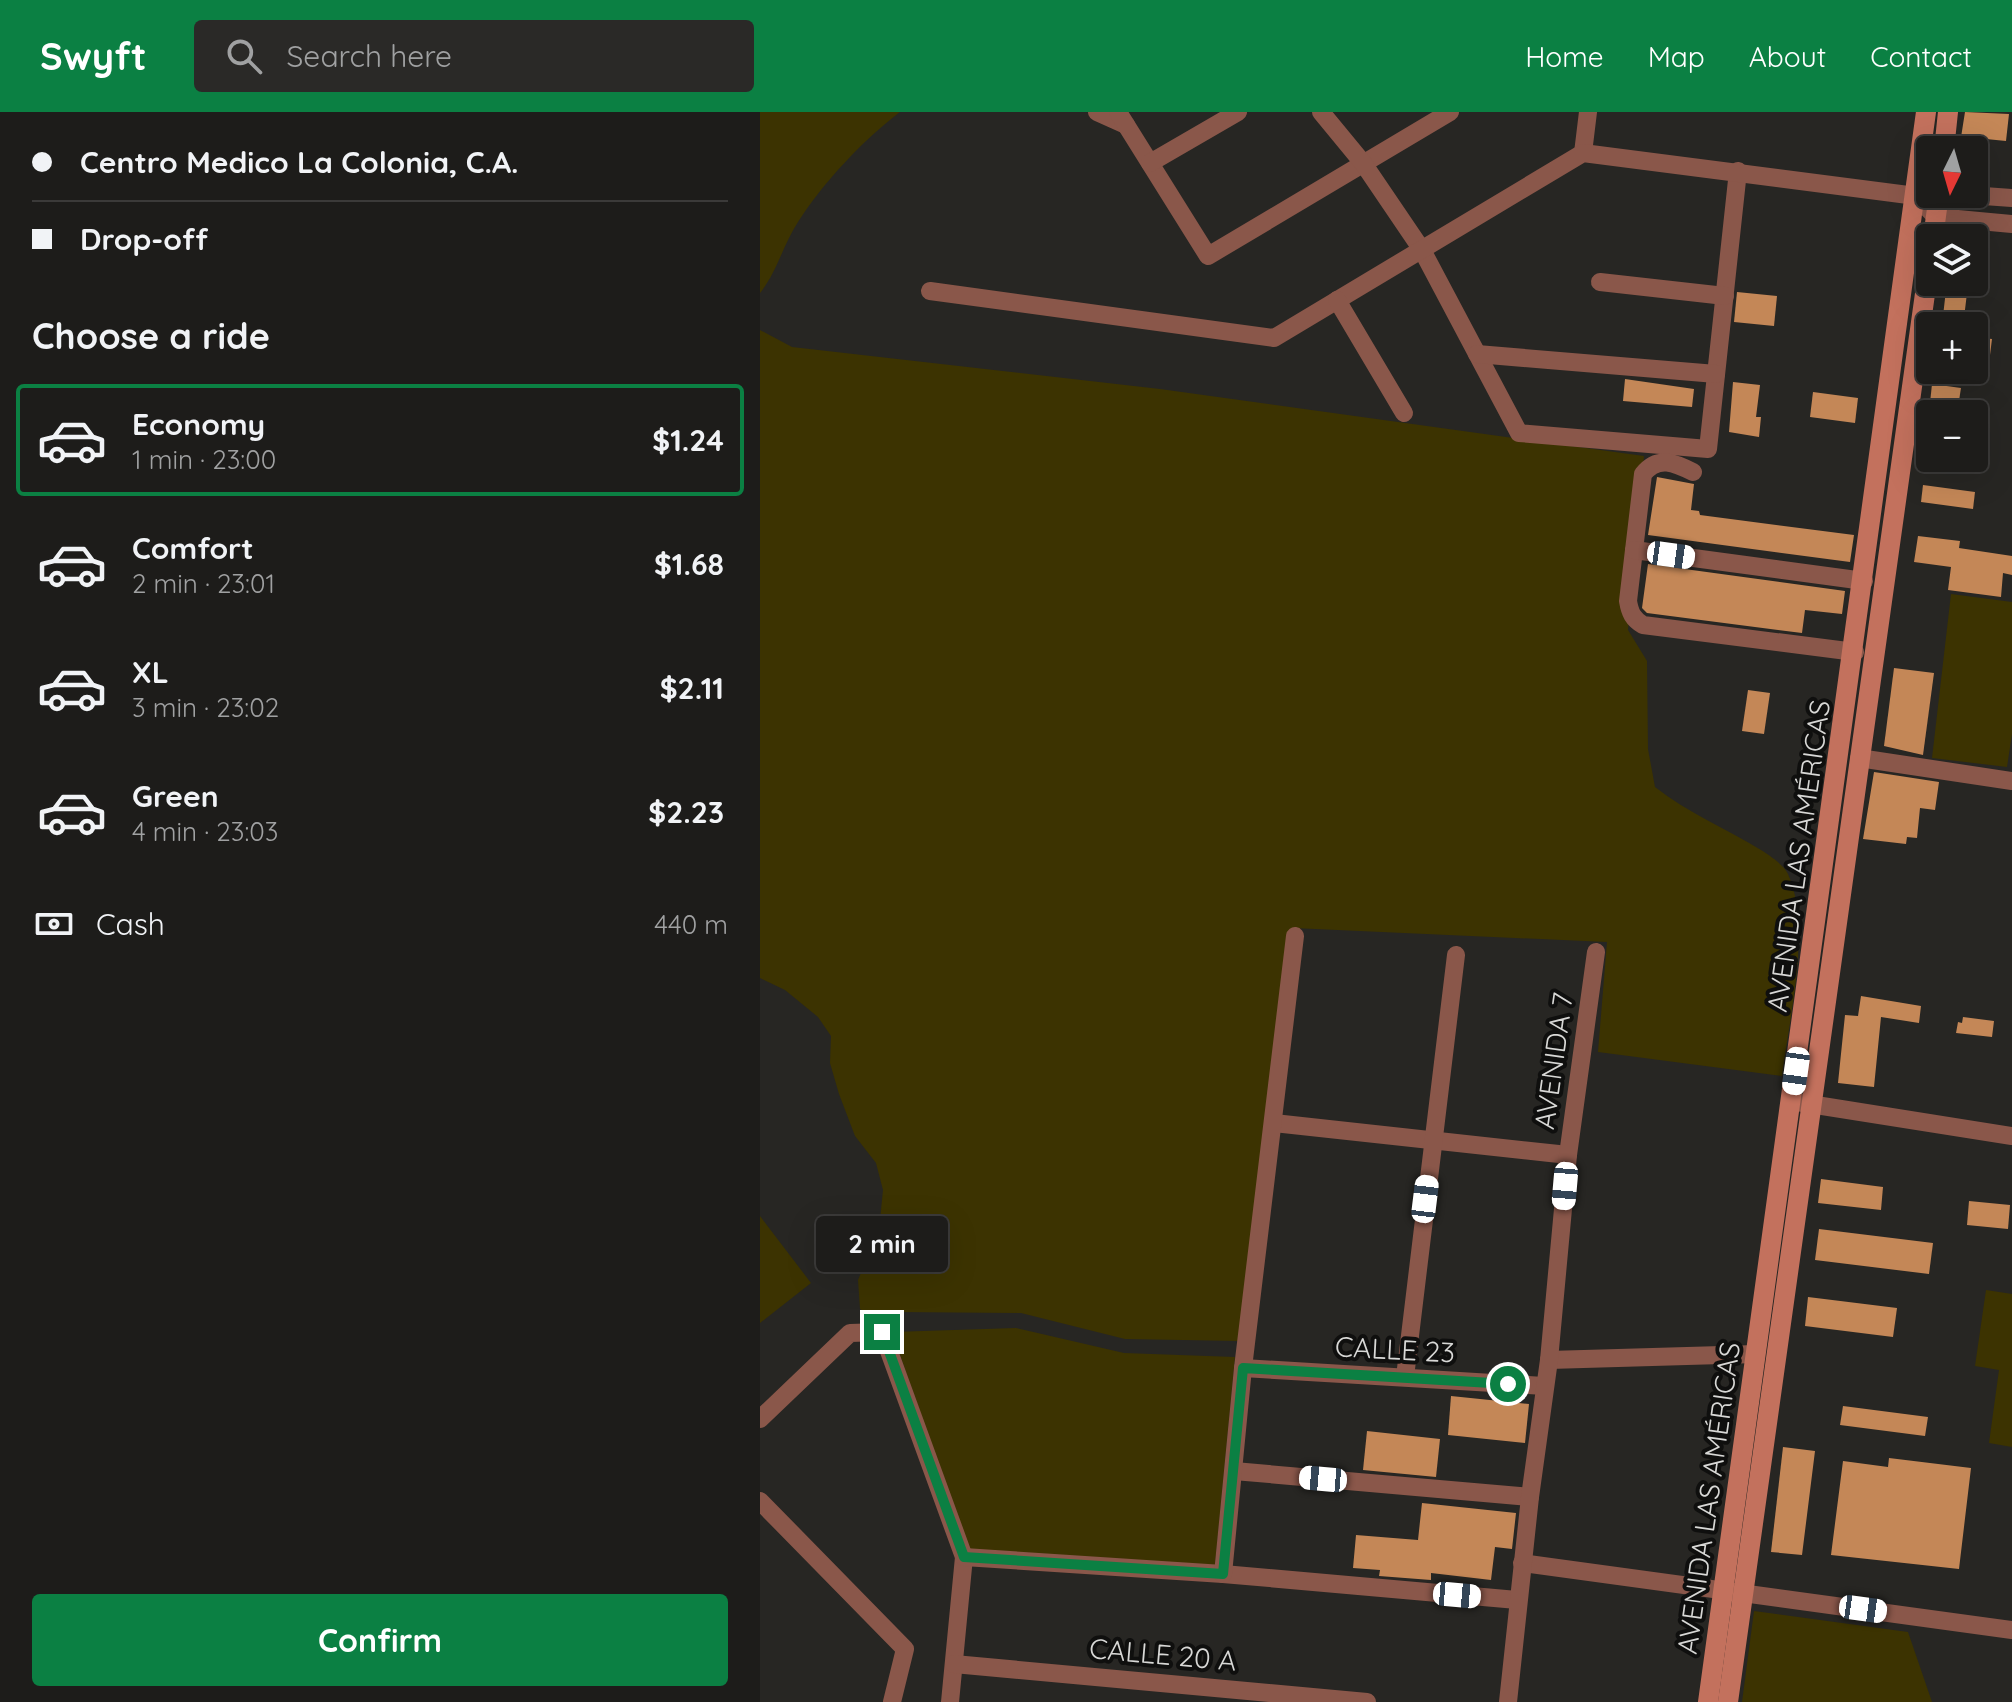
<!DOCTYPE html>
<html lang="en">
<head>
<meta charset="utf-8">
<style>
	body { margin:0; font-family:Quicksand,sans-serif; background:#2a2927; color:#f1f3f6; height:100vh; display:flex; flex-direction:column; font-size:30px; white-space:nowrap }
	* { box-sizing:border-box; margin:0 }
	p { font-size:26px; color:#a0a1a2 }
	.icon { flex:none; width:44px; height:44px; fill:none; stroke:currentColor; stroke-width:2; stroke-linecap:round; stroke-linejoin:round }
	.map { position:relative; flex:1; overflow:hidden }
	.details { display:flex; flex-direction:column; background:#1d1c1a; width:760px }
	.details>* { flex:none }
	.top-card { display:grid; align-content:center; height:176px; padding:0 32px; background:#1d1c1a }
	.needle { width:52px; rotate:185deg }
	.fabs { position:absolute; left:1156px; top:24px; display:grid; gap:16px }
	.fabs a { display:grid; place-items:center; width:72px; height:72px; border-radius:8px; background:#1d1c1a; box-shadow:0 8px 32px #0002,0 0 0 2px #3b3a39; font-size:40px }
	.end { position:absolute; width:36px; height:36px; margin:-18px; border:10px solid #0b8043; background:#fff; box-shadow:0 0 0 4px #fff }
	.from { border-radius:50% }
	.bubble { position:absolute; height:56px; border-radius:8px; background:#1d1c1a; box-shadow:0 8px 32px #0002,0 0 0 2px #3b3a39; font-size:26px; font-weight:800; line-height:56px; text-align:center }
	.car { position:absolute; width:24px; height:48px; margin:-24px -12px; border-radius:10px; box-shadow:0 0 6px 2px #0007; background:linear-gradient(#fff 24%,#345 0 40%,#fff 0 76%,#345 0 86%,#fff 0) }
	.top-card b { display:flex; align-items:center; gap:28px; height:76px; font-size:30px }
	.top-card b+b { border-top:2px solid #3b3a39 }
	.top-card i { width:20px; height:20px; background:#f1f3f6 }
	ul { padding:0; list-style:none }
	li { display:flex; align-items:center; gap:24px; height:112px; margin:0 16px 12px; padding:0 16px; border:4px solid transparent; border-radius:8px }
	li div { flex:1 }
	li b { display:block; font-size:30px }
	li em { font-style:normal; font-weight:800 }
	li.current { border-color:#0b8043 }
	li>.icon { width:72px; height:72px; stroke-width:1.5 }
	h2 { padding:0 32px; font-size:36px; line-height:96px }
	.pay { display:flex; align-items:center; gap:20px; height:88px; padding:0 32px; font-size:30px }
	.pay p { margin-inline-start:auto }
	.action { display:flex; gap:16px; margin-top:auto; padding:16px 32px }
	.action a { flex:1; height:92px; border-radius:8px; background:#0b8043; color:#fff; font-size:32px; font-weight:800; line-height:92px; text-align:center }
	header { display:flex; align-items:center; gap:48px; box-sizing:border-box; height:112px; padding:0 40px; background:#0b8043; color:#fff }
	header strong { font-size:38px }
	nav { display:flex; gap:44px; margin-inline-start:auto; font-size:28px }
	.search { width:560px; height:72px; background:#2a2927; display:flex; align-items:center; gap:20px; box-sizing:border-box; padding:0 28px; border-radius:8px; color:#a0a1a2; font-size:30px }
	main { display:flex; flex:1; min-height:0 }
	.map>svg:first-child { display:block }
	.green { fill:#3c3301 }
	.building { fill:#c48757 }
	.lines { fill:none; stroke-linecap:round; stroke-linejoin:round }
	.street { stroke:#8a574a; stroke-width:18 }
	.secondary { stroke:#c3715d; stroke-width:20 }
	.route { stroke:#0b8043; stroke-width:10 }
	.labels { text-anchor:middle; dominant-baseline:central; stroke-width:8; stroke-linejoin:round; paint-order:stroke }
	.street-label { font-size:28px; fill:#d8d8d6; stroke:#0f0f0e }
</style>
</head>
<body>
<header>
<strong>Swyft</strong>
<div class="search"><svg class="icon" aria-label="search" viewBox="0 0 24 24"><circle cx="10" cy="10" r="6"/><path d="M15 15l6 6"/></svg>Search here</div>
<nav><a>Home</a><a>Map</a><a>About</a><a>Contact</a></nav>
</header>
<main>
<section class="details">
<div class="top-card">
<b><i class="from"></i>Centro Medico La Colonia, C.A.</b>
<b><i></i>Drop-off</b>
</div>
<h2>Choose a ride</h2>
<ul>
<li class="current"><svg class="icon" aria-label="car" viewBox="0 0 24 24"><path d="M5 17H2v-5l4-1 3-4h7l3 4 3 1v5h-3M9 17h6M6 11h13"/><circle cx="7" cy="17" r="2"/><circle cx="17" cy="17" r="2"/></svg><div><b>Economy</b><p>1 min · 23:00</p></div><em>$1.24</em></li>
<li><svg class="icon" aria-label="car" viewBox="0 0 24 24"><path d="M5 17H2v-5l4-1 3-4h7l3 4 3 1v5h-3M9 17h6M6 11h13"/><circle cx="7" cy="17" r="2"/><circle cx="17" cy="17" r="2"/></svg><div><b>Comfort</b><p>2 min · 23:01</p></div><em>$1.68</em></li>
<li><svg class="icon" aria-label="car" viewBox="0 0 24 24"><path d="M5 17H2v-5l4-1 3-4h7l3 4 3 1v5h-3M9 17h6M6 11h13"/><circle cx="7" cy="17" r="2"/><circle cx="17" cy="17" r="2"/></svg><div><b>XL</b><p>3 min · 23:02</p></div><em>$2.11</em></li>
<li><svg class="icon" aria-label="car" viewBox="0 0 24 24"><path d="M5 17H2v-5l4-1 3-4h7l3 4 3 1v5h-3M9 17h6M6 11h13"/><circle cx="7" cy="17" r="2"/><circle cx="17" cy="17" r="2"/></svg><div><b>Green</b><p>4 min · 23:03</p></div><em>$2.23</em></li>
</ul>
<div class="pay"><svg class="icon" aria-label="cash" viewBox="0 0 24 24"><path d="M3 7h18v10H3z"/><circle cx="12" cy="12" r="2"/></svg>Cash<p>440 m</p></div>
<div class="action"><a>Confirm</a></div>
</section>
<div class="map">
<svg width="1252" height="1590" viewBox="0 0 1252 1590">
	<rect width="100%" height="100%" fill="#272623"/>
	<!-- green -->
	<g class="green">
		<path d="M0,0H140C103,28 63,71 38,110C23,133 17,160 0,181Z"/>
		<path d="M0,218L32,235L400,277L884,344L868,518L887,549L888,637L895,675C928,701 965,716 1001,738C1009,743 1024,753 1028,762C1052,815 1029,907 1022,964L838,940L847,830L533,816L479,1229L365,1227L261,1201L135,1200L116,1207L100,1197L98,1168L119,1118L123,1078L116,1051L95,1024L79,982L70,951L71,924L58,905L25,878L0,866Z"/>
		<polygon points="1191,482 1252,490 1252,622 1247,655 1172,646"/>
		<polygon points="0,1104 51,1171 0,1211"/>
		<polygon points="1226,1178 1252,1182 1252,1335 1229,1331 1239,1258 1215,1254"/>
		<polygon points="256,1216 364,1241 475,1245 455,1453 208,1437 132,1220"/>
		<polygon points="994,1499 1148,1520 1172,1590 982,1590"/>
	</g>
	<!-- building -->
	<g class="building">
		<polygon points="1205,0 1249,2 1246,29 1226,27 1221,63 1214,62 1214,38 1199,38"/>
		<polygon points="1180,170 1214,170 1212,182 1207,181 1204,206 1183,204 1186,178 1179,177"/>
		<polygon points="977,180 1017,184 1014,214 974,210"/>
		<polygon points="1214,225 1232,227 1228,259 1214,257"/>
		<polygon points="865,267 934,277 932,295 863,289"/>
		<polygon points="973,270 1000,273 996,305 1001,305 999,325 969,320"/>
		<polygon points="1172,272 1201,276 1198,295 1170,291"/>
		<polygon points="1053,280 1098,286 1095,311 1050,305"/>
		<polygon points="897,365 934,372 931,398 939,399 940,403 1094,423 1090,450 888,423"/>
		<polygon points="1163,373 1215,380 1213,397 1161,390"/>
		<polygon points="1158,424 1200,429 1199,436 1252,444 1252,463 1243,461 1241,485 1188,478 1191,455 1154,450"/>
		<polygon points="888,452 1085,479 1082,502 1045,498 1042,521 887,501 882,496"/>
		<polygon points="1134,556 1174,561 1163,643 1124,634"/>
		<polygon points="988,578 1010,581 1004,622 982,619"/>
		<polygon points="1114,660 1179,670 1175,698 1160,696 1157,726 1147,725 1146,732 1103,727"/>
		<polygon points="1101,884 1161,894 1159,911 1121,905 1114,975 1078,971 1085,903 1098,904"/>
		<polygon points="1203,905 1234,909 1232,925 1196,921 1198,910 1202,911"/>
		<polygon points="1061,1067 1123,1075 1121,1098 1058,1091"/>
		<polygon points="1209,1089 1250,1093 1248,1117 1207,1113"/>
		<polygon points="1059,1117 1173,1131 1169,1162 1055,1148"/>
		<polygon points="1048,1185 1137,1196 1133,1225 1045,1214"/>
		<polygon points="691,1284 769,1292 765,1331 688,1323"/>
		<polygon points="1083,1294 1168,1305 1165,1324 1080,1313"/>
		<polygon points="607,1319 680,1327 676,1365 603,1358"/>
		<polygon points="1023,1335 1055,1339 1042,1443 1011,1440"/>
		<polygon points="1129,1346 1211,1356 1199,1457 1071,1443 1083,1349 1128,1355"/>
		<polygon points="662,1391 756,1401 752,1437 735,1435 731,1468 671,1461 671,1468 619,1464 620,1458 593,1456 596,1423 658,1428"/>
	</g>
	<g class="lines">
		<!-- street -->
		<g class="street">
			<polyline points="337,0 366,13"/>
			<polyline points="358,0 448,144 690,0"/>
			<polyline points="561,0 603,51 662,138 759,321 948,337 978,59"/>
			<polyline points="823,41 828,0"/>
			<polyline points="390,51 478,0"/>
			<polyline points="1180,82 1187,90 1210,83 1252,86"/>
			<polyline points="840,170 965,184"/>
			<polyline points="170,179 514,226 823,41 1156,84 1176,105 1252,112"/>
			<polyline points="577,188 644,301"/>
			<polyline points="717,242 956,262"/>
			<path d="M933,360C915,351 898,343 883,362L868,489C870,501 873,507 883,513L1095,540"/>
			<polyline points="874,438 1104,469"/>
			<polyline points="1099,646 1252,669"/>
			<polyline points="1037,990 1252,1024"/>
			<polyline points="514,1011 808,1043"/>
			<polyline points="789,1248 996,1242"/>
			<polyline points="483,1256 784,1274"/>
			<polyline points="645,1265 696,843"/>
			<polyline points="0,1307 90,1221 122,1220 204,1445 190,1590"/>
			<polyline points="474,1359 770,1385"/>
			<polyline points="0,1389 145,1537 132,1590"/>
			<polyline points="204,1445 463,1462 757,1488"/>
			<polyline points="762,1451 1252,1518"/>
			<polyline points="463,1462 483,1256 535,824"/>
			<polyline points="194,1552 607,1590"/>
			<polyline points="748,1590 770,1385 789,1248 808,1043 836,840"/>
		</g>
		<!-- secondary -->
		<g class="secondary">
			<polyline points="1184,38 1188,0"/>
			<polyline points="1173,126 1179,82"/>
			<polyline points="948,1590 1166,0"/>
			<polyline points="968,1590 1170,146"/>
		</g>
	</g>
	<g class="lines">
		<!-- route -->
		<polyline class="route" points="122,1220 204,1445 463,1462 483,1256 748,1272"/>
	</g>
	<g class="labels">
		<!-- street labels -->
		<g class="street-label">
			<text transform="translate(1038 744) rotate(-82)">AVENIDA LAS AMÉRICAS</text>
			<text transform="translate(793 949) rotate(-82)">AVENIDA 7</text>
			<text transform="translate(635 1237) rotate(3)">CALLE 23</text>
			<text transform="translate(948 1386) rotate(-82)">AVENIDA LAS AMÉRICAS</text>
			<text transform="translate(403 1542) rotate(5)">CALLE 20 A</text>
		</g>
	</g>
</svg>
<div class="fabs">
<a><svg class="needle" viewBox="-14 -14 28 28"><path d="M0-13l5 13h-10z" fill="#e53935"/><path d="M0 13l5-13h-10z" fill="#a0a1a2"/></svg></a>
<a><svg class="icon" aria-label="layers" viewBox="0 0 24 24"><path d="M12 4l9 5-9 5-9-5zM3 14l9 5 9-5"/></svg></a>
<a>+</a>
<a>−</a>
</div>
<i class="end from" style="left:748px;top:1272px"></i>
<i class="end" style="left:122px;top:1220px"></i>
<div class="bubble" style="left:56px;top:1104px;width:132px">2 min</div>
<i class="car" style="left:911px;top:443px;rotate:98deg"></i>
<i class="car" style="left:1036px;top:959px;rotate:188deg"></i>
<i class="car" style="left:805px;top:1074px;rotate:185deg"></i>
<i class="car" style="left:665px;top:1087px;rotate:7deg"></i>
<i class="car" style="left:563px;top:1367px;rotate:275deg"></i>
<i class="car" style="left:697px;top:1483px;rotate:95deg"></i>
<i class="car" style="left:1103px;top:1497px;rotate:98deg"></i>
</div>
</main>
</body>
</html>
